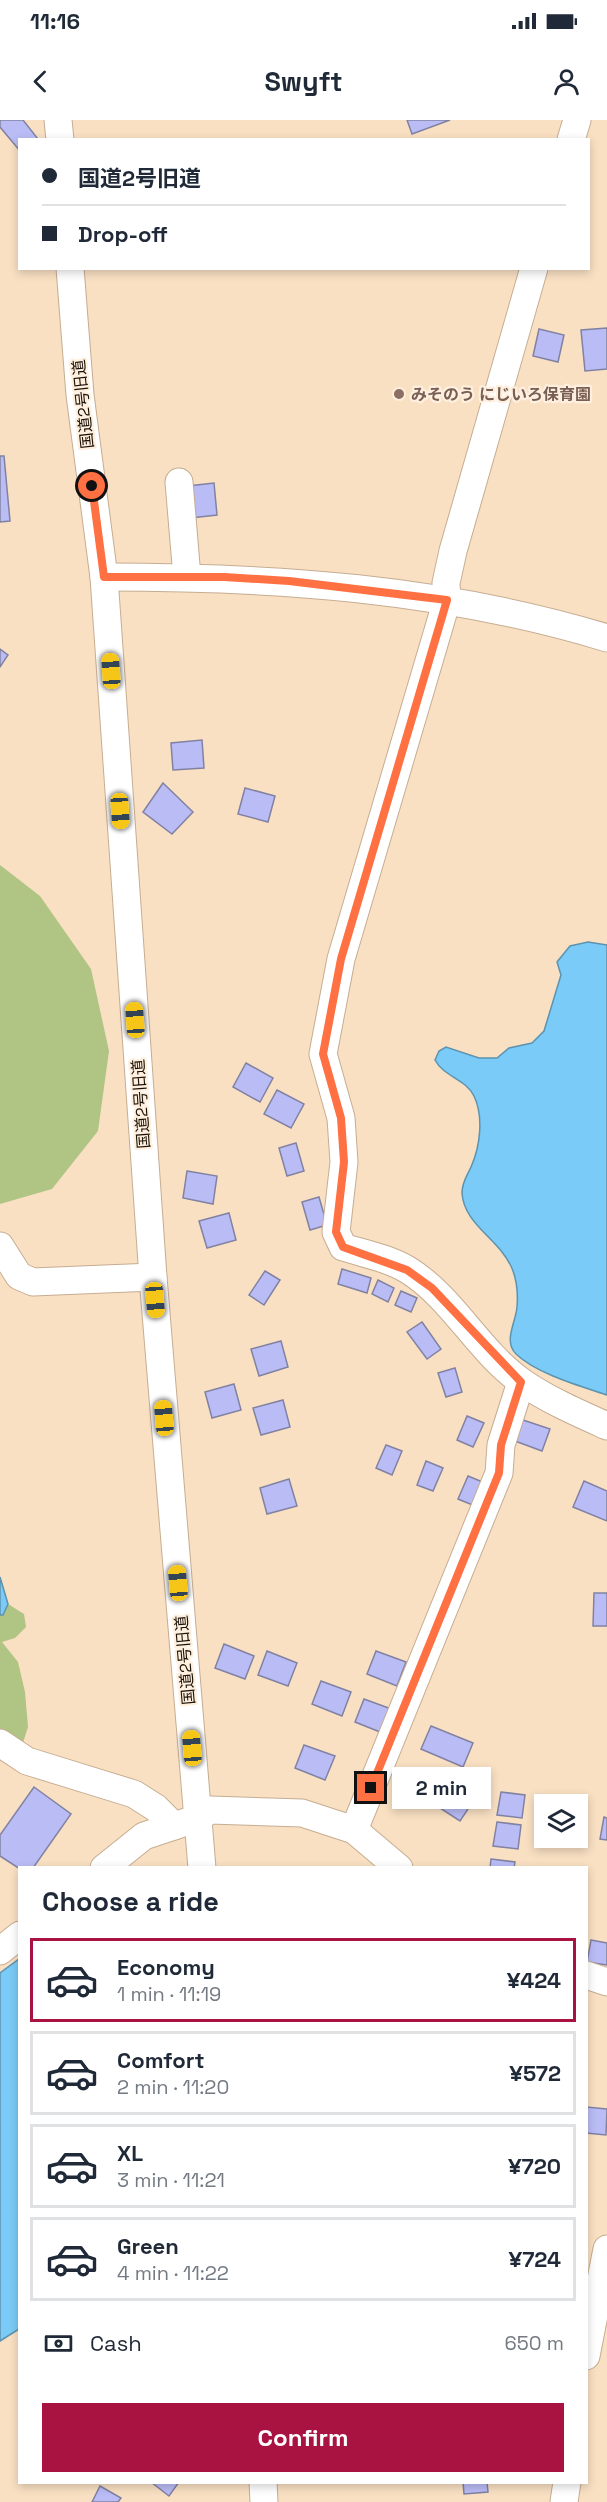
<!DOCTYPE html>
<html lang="en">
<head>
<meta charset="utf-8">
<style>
	body { margin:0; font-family:"Space Grotesk","Noto Sans JP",sans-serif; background:#f6f6f7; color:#1f2937; height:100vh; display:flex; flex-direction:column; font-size:22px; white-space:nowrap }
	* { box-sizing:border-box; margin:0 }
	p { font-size:20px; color:#747a83 }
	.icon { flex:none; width:33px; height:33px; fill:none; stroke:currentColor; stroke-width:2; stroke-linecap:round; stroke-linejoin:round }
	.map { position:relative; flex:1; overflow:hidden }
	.drawer { position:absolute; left:18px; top:1746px; width:570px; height:618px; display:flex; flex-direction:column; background:#fff; border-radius:0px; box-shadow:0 3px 9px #0003 }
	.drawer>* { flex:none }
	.hud { position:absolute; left:18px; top:18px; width:572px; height:132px; border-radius:0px; box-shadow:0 3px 9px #0003; display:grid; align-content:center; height:132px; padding:0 24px; background:#fff }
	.fabs { position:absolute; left:534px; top:1674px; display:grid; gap:12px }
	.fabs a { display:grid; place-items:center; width:54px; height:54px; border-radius:0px; background:#fff; box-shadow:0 3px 9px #0003; font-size:30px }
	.end { position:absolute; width:27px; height:27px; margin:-14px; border:8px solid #ff7043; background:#111; box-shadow:0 0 0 3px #111 }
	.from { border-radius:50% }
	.bubble { position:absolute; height:42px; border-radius:0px; background:#fff; box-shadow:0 3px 9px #0003; font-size:20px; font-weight:700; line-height:42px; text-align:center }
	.car { position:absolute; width:18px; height:36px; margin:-18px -9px; border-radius:8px; box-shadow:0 0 4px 2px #0007; background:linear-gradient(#f5c518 24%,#345 0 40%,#f5c518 0 76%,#345 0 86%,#f5c518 0) }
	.hud b { display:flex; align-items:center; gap:21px; height:57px; font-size:22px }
	.hud b+b { border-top:2px solid #e0e1e3 }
	.hud i { width:15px; height:15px; background:#1f2937 }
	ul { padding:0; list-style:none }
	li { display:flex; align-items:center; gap:18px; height:84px; margin:0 12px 9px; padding:0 12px; border:3px solid #e0e1e3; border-radius:0px }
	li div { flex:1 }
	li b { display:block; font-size:22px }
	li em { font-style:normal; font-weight:700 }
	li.on { border-color:#a91342 }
	li>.icon { width:54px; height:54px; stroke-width:1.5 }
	h2 { padding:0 24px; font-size:27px; line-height:72px }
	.pay { display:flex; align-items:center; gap:15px; height:66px; padding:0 24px; font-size:22px }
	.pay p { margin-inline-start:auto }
	.button { display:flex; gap:12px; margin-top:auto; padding:12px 24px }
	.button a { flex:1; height:69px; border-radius:0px; background:#a91342; color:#fff; font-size:24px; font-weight:700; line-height:69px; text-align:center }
	.status { display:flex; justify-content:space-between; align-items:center; height:42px; padding:0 30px; background:#fff; direction:ltr }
	.status svg { height:16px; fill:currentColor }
	header { display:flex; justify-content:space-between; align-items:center; height:78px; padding:0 24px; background:#fff; font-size:27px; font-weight:700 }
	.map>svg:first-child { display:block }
	.green { fill:#b0c484 }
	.water { fill:#7acbf7; stroke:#5d93af; stroke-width:1.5 }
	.building { fill:#babcf6; stroke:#8182a2; stroke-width:1.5 }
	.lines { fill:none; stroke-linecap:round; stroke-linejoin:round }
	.minor-casing { stroke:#c6ad92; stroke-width:29 }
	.minor { stroke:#fff; stroke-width:27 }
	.route { stroke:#ff7043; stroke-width:8 }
	.education-dot { fill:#8d6e63; stroke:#ffefde; stroke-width:2 }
	.labels { text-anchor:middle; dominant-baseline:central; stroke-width:4.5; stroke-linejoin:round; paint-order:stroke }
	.education-label { font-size:16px; font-weight:bold; fill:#785e54; stroke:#ffefde; text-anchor:start }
	.street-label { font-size:16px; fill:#1a1107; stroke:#ffefde }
</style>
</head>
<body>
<div class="status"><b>11:16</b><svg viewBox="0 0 49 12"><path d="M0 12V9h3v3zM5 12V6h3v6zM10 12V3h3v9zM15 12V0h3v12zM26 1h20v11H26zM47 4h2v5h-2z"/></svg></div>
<header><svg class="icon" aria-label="back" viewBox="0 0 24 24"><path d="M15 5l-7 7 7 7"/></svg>Swyft<svg class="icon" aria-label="person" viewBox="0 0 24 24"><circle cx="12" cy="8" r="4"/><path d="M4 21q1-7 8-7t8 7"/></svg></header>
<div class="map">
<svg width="607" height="2382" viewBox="0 0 607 2382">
	<rect width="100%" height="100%" fill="#f9e0c3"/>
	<!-- green -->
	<g class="green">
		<polygon points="0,745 40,776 91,849 109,931 98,1011 52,1069 0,1084"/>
		<polygon points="8,1484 24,1494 26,1507 15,1518 2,1522 18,1542 25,1572 28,1607 21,1629 0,1616 0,1495 3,1494"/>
	</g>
	<!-- water -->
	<g class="water">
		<path d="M588,822L607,825V1275C580,1266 537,1254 516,1234C503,1221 516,1202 517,1187C518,1175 517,1162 513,1151C502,1120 464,1106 462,1073C462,1062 467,1056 471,1047C480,1027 484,997 474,976C466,959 444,957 435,940L439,931L446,927L479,938H497L509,928L532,923L544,911L561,855L557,842L570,826Z"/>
		<polygon points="0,1457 8,1484 3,1495 0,1495"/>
		<polygon points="19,1839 19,2209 0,2221 0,1853"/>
	</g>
	<!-- building -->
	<g class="building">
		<polygon points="0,0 23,0 38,19 20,20 20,31 0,7"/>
		<polygon points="407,0 450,0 412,14"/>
		<polygon points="607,208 607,249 585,251 581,210"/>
		<polygon points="539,209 564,215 558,242 533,236"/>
		<polygon points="0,336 4,336 10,401 0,402"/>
		<polygon points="214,363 217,395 191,398 188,366"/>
		<polygon points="0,529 8,535 0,547"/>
		<polygon points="202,620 204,648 173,650 171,623"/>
		<polygon points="163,663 193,692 172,714 143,692"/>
		<polygon points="245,668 275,676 268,702 238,694"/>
		<polygon points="246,943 273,958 260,982 233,967"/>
		<polygon points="277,970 304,984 291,1008 264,994"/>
		<polygon points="296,1023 304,1051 287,1056 279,1028"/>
		<polygon points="187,1051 217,1056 213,1084 183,1078"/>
		<polygon points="319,1077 327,1105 310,1110 302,1082"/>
		<polygon points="229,1093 236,1120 207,1128 199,1101"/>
		<polygon points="342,1149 371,1158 367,1173 338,1164"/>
		<polygon points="265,1151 280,1160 264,1185 249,1175"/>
		<polygon points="378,1160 394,1168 388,1182 372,1174"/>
		<polygon points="401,1171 417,1178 411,1192 395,1185"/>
		<polygon points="422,1202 441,1229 427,1239 407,1212"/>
		<polygon points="281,1221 288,1247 259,1256 251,1229"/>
		<polygon points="455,1248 462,1272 446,1277 438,1253"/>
		<polygon points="234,1264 241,1290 212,1298 205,1272"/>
		<polygon points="283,1280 290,1307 261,1315 253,1288"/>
		<polygon points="467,1296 484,1303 473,1327 457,1320"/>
		<polygon points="523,1300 550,1309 542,1331 515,1321"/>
		<polygon points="386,1325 402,1331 392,1355 376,1348"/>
		<polygon points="426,1341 443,1348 433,1371 417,1365"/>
		<polygon points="468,1356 485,1363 475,1386 458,1379"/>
		<polygon points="289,1359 297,1386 267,1394 260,1368"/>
		<polygon points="584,1361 607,1371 607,1401 573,1387"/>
		<polygon points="594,1473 607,1473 607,1506 593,1506"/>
		<polygon points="224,1524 254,1536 245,1559 215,1548"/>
		<polygon points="267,1531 297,1543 288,1566 258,1555"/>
		<polygon points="376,1531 406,1542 397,1566 367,1554"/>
		<polygon points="321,1561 351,1572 342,1596 312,1584"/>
		<polygon points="364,1579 394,1590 385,1614 355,1602"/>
		<polygon points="431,1606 473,1623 463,1647 421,1629"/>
		<polygon points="304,1625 335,1636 325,1660 295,1648"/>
		<polygon points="436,1656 474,1680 460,1701 423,1677"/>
		<polygon points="34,1667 71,1694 33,1748 20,1749 0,1736 0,1715"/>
		<polygon points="501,1672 525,1675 522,1698 497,1695"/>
		<polygon points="604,1697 607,1698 607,1720 600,1719"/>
		<polygon points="497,1702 521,1705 518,1729 493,1726"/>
		<polygon points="491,1739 515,1742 514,1748 490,1748"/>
		<polygon points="591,1820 607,1823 607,1845 587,1842"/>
		<polygon points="586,1987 607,1989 606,2015 586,2013"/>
		<polygon points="151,2362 179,2362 169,2376"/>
		<polygon points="463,2362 487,2362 488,2372 464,2374"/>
		<polygon points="100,2366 121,2378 118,2382 92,2382"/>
	</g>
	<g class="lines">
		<defs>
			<g id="minor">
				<polyline points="58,0 60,20"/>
				<polyline points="571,20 577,0"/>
				<polyline points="70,148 80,275 104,457 153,1157 202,1748"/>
				<path d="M534,148L453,431L446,463L447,480L341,839L323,934L341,998L344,1042L336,1112L343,1127C365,1134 388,1138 408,1150C453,1178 478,1231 522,1262C548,1280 578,1293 607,1306"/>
				<polyline points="179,362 187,457"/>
				<path d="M104,457C274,457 443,468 607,518"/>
				<polyline points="0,1126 19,1156 33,1162 153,1157"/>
				<polyline points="0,1623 27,1641 134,1674 156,1688 174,1706"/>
				<polyline points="354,1710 499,1353 501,1325 521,1262"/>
				<polyline points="104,1748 144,1716 198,1698 210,1690 302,1693 354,1710 399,1748"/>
				<polyline points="0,1831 20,1815"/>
				<polyline points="586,1855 607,1862"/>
				<polyline points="586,2236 607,2129"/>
				<polyline points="263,2362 264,2382"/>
				<polyline points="564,2382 567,2362"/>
			</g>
		</defs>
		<!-- minor casing -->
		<use href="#minor" class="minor-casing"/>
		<!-- minor -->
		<use href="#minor" class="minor"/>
	</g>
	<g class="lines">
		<!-- route -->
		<polyline class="route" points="92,366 104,457 224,457 289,461 447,480 341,839 323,934 341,998 344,1042 336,1112 343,1127 407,1150 432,1168 521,1262 501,1325 499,1353 371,1668"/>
	</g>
	<!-- markers -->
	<circle class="education-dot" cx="399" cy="274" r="6"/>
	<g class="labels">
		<!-- education labels -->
		<g class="education-label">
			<text x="411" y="274">みそのう にじいろ保育園</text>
		</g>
		<!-- street labels -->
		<g class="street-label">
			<text transform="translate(83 284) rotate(-96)">国道2号旧道</text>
			<text transform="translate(141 984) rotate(-94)">国道2号旧道</text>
			<text transform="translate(185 1540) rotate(-95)">国道2号旧道</text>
		</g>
	</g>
</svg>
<div class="fabs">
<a><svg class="icon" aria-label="layers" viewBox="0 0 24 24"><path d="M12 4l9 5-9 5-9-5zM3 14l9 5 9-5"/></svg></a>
</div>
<i class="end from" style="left:92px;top:366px"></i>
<i class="end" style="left:371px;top:1668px"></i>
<div class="bubble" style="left:392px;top:1647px;width:99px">2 min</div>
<i class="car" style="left:111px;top:551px;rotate:356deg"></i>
<i class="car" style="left:120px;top:691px;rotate:176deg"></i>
<i class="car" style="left:135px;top:900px;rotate:356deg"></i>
<i class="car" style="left:155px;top:1180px;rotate:175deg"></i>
<i class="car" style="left:164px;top:1298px;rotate:355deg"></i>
<i class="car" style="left:178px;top:1463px;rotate:355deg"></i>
<i class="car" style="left:192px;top:1628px;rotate:355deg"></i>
<div class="hud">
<b><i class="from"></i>国道2号旧道</b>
<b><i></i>Drop-off</b>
</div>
<section class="drawer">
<h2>Choose a ride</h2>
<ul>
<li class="on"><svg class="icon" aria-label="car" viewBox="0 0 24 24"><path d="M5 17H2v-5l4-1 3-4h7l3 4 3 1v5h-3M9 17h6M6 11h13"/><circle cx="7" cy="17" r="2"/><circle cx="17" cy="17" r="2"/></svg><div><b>Economy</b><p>1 min · 11:19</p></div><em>¥424</em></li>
<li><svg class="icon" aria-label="car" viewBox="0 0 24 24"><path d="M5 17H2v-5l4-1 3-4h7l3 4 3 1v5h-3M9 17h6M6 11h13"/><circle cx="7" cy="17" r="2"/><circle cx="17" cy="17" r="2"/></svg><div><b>Comfort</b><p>2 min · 11:20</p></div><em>¥572</em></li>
<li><svg class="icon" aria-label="car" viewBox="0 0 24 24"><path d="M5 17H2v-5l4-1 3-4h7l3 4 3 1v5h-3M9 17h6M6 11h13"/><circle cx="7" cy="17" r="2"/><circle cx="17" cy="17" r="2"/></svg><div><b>XL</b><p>3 min · 11:21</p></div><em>¥720</em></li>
<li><svg class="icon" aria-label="car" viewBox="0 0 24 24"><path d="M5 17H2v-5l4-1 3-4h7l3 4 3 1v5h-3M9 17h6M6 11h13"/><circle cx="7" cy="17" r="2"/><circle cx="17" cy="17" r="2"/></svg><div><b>Green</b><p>4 min · 11:22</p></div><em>¥724</em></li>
</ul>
<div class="pay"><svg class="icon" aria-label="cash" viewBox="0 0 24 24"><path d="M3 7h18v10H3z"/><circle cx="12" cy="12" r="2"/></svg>Cash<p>650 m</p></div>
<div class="button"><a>Confirm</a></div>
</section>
</div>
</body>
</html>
